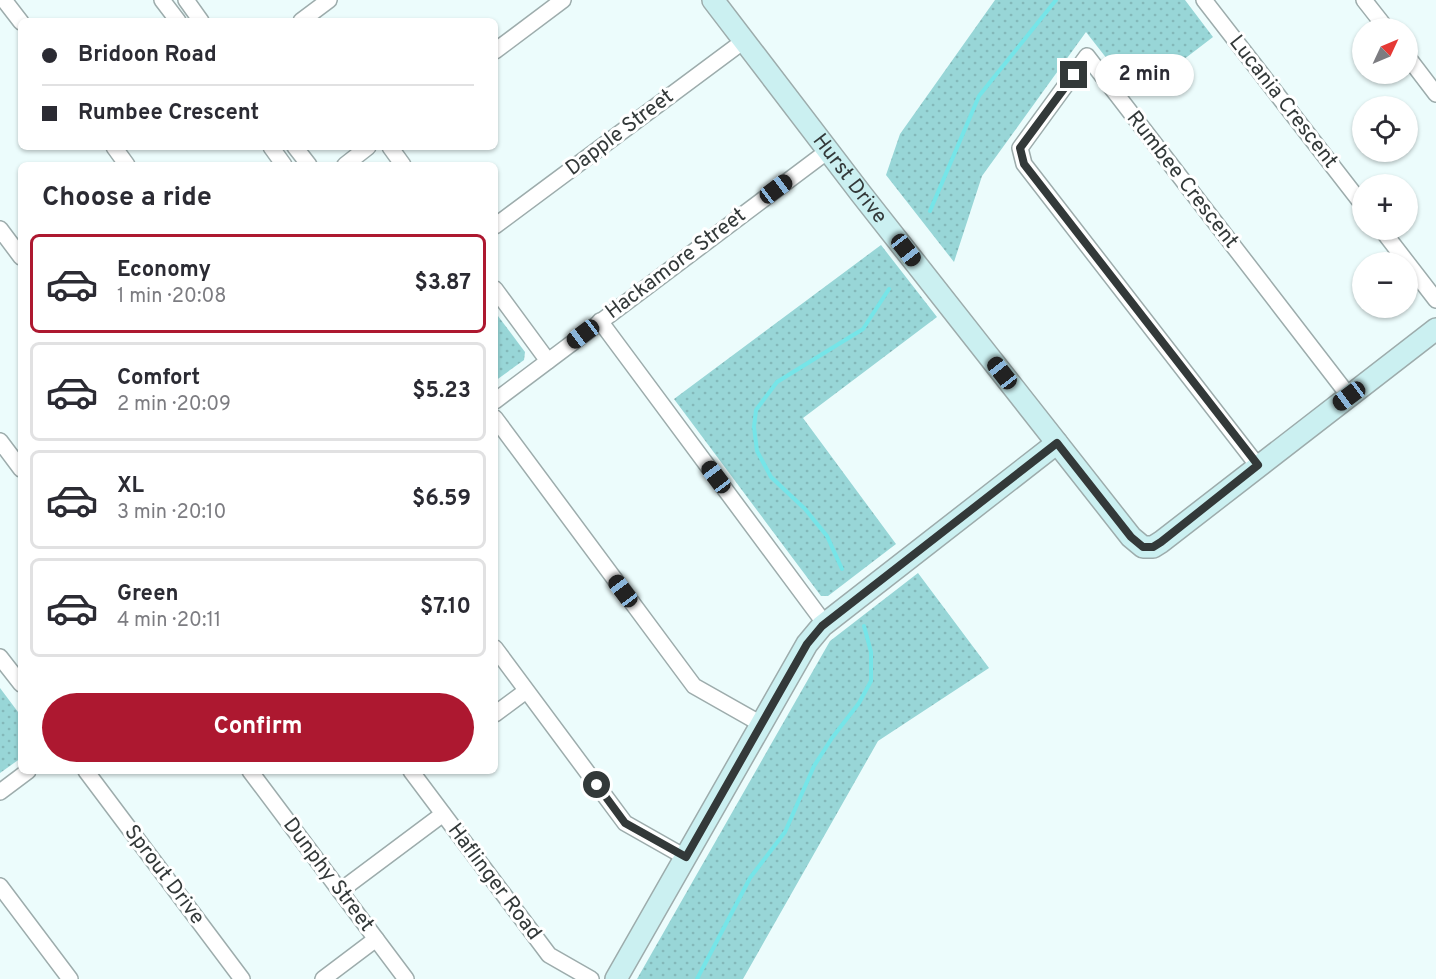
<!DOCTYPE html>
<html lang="en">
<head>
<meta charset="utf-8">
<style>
	body { margin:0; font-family:Overpass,sans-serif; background:#f7f7f7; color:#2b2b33; height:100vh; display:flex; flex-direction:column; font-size:22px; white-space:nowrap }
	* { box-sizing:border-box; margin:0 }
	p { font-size:20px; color:#7c7c81 }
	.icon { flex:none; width:33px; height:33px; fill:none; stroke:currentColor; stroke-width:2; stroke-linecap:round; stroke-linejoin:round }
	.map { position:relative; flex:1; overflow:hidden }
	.side { position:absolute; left:18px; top:162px; width:480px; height:612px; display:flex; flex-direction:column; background:#fff; border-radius:9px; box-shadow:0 2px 4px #0004 }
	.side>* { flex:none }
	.guide { position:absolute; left:18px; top:18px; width:480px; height:132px; border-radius:9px; box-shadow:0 2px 4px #0004; display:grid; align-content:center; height:132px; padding:0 24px; background:#fff }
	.needle { width:39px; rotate:46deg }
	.controls { position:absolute; left:1352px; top:18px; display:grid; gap:12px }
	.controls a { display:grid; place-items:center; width:66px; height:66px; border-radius:50%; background:#fff; box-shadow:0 2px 4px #0004; font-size:30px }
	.end { position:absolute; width:27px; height:27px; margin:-14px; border:8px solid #333939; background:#fff; box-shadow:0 0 0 3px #fff }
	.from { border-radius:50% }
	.bubble { position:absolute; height:42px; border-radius:21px; background:#fff; box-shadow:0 2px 4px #0004; font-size:20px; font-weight:700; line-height:42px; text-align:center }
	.car { position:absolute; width:18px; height:36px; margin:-18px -9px; border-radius:8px; box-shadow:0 0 4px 2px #0007; background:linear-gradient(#222 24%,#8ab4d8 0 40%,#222 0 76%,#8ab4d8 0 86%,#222 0) }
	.guide b { display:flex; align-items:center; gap:21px; height:57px; font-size:22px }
	.guide b+b { border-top:2px solid #e1e1e2 }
	.guide i { width:15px; height:15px; background:#2b2b33 }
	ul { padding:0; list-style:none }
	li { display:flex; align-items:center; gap:18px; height:99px; margin:0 12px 9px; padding:0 12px; border:3px solid #e1e1e2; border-radius:9px }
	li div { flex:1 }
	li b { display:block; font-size:22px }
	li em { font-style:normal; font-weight:700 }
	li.active { border-color:#ad1830 }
	li>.icon { width:54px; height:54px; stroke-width:1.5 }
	h2 { padding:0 24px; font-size:27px; line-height:72px }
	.button { display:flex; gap:12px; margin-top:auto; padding:12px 24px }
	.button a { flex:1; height:69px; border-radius:36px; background:#ad1830; color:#fff; font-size:24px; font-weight:700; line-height:69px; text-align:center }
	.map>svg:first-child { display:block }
	.park { fill:url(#park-dots) }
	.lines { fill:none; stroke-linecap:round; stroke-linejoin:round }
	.stream { stroke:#75e5e8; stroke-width:4 }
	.street-casing { stroke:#9dacac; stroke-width:18 }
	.secondary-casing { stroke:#9dacac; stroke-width:24 }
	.street { stroke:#fff; stroke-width:15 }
	.secondary { stroke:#cbf0f1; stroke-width:21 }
	.route { stroke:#333939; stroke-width:8 }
	.labels { text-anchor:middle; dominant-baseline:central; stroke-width:6; stroke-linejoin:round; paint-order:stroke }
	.street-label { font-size:21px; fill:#333939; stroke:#fff }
</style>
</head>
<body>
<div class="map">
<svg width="1436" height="979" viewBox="0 0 1436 979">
	<defs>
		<pattern id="park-dots" width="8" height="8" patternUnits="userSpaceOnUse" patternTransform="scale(1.5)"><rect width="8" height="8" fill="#98d6d7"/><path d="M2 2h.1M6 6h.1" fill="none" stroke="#83b8b9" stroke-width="1.8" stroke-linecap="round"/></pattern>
	</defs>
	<rect width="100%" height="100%" fill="#ecfcfc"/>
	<!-- park -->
	<g class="park">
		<polygon points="995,0 1185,0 1213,37 1136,96 1086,32 982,176 954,262 886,175 900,134"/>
		<polygon points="881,245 937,317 803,418 896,544 828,596 821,596 674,399"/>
		<polygon points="495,312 525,352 524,360 495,381"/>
		<polygon points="918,573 989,668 878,741 743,979 637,979 830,641"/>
		<polygon points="0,688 21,716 21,758 0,773"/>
	</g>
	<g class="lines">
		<!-- stream -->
		<g class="stream">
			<polyline points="930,211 979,96 1056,0"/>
			<polyline points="842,569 827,536 805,509 771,477 757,451 754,427 756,410 777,382 863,329 889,289"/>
			<polyline points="697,979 750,878 785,832 814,766 832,738 859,703 871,681 871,652 864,626"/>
		</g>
		<defs>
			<g id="street">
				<polyline points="4,0 21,22"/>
				<polyline points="162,0 178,21"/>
				<polyline points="186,0 201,21"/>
				<polyline points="1204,0 1362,204"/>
				<polyline points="1364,0 1386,28"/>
				<polyline points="301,21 329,0"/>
				<polyline points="495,51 563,0"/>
				<polyline points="1407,56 1436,94"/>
				<polyline points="114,147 127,165"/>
				<polyline points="271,147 284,165"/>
				<polyline points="295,147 309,165"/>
				<polyline points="390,147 403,165"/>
				<polyline points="345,165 368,147"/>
				<polyline points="495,226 745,40"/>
				<polyline points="0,229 21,257"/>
				<polyline points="1382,230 1436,300"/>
				<polyline points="495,289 548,361"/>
				<polyline points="600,321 825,624"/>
				<polyline points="495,401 829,150"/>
				<polyline points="495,418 694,686 761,724"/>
				<polyline points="0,441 21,469"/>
				<polyline points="1258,466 1024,164 1020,148 1087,56 1349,396"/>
				<polyline points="495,648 625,823 685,857"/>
				<polyline points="0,657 21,684"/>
				<polyline points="495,714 526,691"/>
				<polyline points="86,771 242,979"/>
				<polyline points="250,771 406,979"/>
				<polyline points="411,771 549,955 591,979"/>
				<polyline points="0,792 28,771"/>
				<polyline points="0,886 70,979"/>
				<polyline points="340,891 443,814"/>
				<polyline points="323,979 376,939"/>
			</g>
			<g id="secondary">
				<path id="s1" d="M713,0L862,195L1131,537L1143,547H1153L1161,542L1436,329"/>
				<polyline points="616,979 807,644 822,626 1057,443"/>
			</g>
		</defs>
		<!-- street casing -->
		<use href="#street" class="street-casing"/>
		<!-- secondary casing -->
		<use href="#secondary" class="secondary-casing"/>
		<!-- street -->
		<use href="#street" class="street"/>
		<!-- secondary -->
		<use href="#secondary" class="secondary"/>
	</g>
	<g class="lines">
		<!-- route -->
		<polyline class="route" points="597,785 625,823 686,857 807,644 822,626 1057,443 1131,537 1143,547 1153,547 1161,542 1258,465 1024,164 1020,148 1074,75"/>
	</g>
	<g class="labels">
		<!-- street labels -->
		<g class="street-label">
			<text transform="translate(1283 102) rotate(52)">Lucania Crescent</text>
			<text transform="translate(620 133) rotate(-37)">Dapple Street</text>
			<text stroke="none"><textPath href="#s1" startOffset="225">Hurst Drive</textPath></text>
			<text transform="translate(1182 180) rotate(52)">Rumbee Crescent</text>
			<text transform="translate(676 264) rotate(-37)">Hackamore Street</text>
			<text transform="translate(164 875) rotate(53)">Sprout Drive</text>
			<text transform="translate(328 875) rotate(53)">Dunphy Street</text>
			<text transform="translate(494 882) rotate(53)">Haflinger Road</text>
		</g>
	</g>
</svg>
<div class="controls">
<a><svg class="needle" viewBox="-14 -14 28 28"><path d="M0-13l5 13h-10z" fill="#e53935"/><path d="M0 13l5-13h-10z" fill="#7c7c81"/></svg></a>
<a><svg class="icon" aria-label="locate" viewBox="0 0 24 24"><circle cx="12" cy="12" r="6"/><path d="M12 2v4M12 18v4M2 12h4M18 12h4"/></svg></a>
<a>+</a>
<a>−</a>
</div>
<i class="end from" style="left:597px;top:785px"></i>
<i class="end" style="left:1074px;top:75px"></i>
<div class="bubble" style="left:1095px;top:54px;width:99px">2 min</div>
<i class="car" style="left:776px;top:189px;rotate:53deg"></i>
<i class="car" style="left:906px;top:250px;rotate:142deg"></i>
<i class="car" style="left:583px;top:334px;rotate:233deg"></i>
<i class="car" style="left:1002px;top:373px;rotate:322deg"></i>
<i class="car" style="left:1349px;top:396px;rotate:233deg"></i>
<i class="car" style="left:716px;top:477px;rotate:323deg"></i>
<i class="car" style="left:623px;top:591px;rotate:323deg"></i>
<div class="guide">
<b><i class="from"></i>Bridoon Road</b>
<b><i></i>Rumbee Crescent</b>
</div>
<section class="side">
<h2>Choose a ride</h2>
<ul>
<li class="active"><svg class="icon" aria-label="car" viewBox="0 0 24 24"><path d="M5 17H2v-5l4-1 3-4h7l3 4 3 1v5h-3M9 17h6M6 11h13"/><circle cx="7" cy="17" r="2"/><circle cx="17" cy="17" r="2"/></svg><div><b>Economy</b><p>1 min · 20:08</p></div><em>$3.87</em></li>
<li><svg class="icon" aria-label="car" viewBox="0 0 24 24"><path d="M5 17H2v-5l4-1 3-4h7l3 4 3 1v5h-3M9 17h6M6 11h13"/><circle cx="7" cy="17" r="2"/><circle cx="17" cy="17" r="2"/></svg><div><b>Comfort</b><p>2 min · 20:09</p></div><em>$5.23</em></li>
<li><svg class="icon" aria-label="car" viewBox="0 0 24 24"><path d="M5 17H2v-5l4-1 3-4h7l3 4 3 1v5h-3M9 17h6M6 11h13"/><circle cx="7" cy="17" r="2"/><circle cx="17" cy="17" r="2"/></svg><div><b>XL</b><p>3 min · 20:10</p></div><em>$6.59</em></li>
<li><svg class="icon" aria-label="car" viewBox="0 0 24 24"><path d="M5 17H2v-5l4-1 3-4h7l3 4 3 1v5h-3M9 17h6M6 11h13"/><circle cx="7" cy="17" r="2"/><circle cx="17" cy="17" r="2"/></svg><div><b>Green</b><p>4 min · 20:11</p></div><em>$7.10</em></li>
</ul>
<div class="button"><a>Confirm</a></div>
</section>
</div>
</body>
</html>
